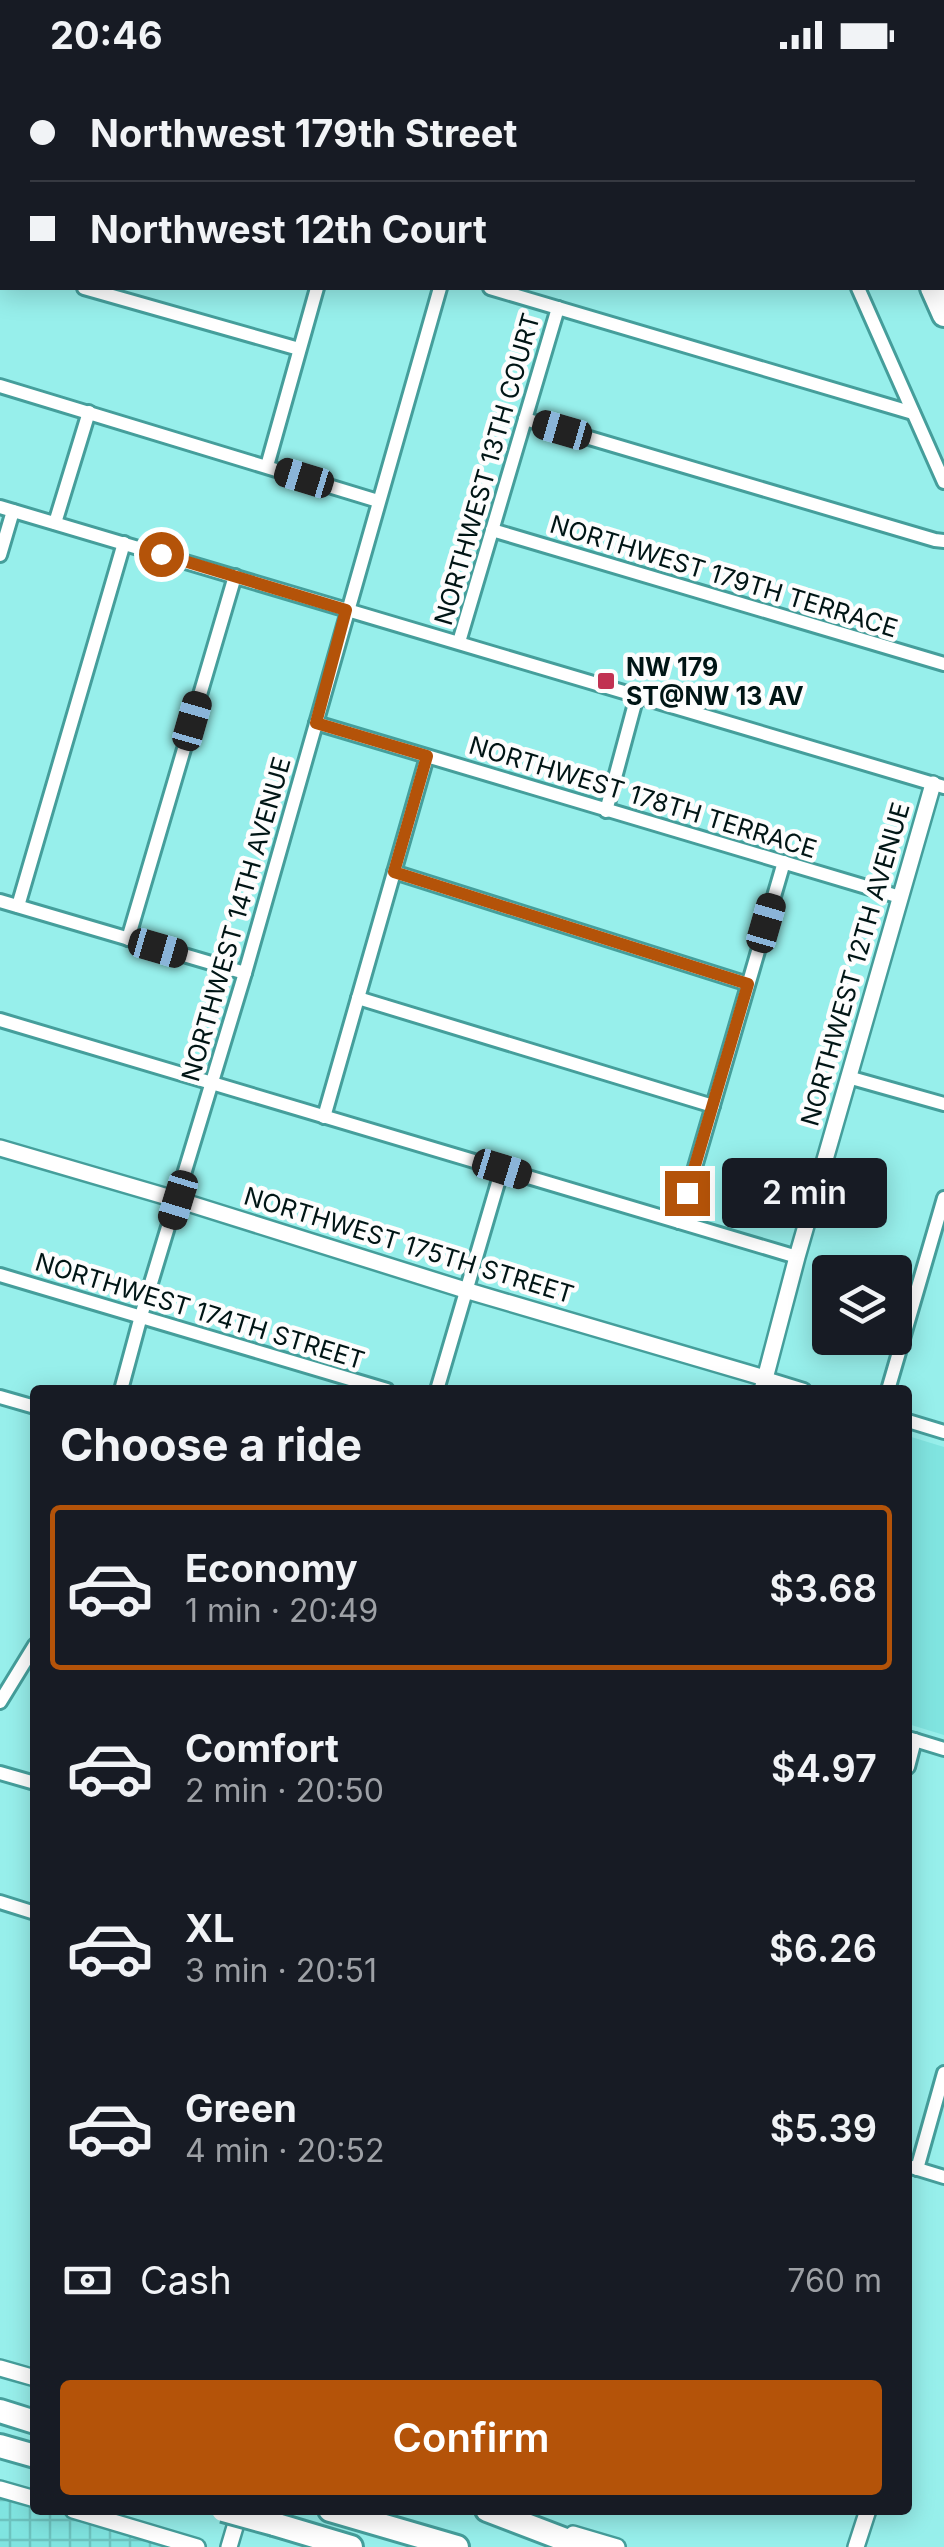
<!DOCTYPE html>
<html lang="en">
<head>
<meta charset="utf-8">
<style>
	body { margin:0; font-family:Inter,sans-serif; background:#20242c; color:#f1f3f6; height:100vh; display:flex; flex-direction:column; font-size:38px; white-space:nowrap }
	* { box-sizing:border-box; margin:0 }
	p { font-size:32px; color:#9ea1a6 }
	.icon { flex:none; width:55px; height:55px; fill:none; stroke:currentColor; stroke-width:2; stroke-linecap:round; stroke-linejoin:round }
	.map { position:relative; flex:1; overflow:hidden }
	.panel { position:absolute; left:30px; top:1315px; width:882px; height:1130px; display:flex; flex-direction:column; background:#171b24; border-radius:10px; box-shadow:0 5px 25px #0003 }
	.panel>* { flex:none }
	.top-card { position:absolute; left:0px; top:0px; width:945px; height:220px; box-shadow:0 5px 25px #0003; display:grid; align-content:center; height:220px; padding:0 30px; background:#171b24 }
	.controls { position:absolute; left:812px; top:1185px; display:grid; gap:20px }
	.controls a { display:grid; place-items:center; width:100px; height:100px; border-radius:10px; background:#171b24; box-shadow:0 5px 25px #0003; font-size:50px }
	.end { position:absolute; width:45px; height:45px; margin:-22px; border:12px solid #b45309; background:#fff; box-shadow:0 0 0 5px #fff }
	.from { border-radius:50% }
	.bubble { position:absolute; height:70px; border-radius:10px; background:#171b24; box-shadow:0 5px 25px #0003; font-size:32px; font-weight:600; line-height:70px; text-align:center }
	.car { position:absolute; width:30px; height:60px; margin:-30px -15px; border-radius:12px; box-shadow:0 0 8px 2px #0007; background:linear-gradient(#222 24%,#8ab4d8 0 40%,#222 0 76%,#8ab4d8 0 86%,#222 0) }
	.top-card b { display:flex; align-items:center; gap:35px; height:95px; font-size:38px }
	.top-card b+b { border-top:2px solid #363941 }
	.top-card i { width:25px; height:25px; background:#f1f3f6 }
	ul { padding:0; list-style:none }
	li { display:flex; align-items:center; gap:30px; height:165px; margin:0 20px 15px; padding:0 10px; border:5px solid transparent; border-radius:10px }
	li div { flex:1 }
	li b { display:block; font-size:38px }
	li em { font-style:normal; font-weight:600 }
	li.selected { border-color:#b45309 }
	li>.icon { width:90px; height:90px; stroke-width:1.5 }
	h2 { padding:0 30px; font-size:45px; line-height:120px }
	.pay { display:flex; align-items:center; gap:25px; height:110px; padding:0 30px; font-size:38px }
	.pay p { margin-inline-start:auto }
	.action { display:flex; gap:20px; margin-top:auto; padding:20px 30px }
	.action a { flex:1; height:115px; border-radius:10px; background:#b45309; color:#fff; font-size:40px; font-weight:600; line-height:115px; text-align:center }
	.status { display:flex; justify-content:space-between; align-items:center; height:70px; padding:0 50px; background:#171b24; direction:ltr }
	.status svg { height:28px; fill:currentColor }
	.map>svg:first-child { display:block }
	.built { fill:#80e4e0 }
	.industrial { fill:url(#industrial-grid) }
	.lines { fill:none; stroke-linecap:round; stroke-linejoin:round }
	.minor-casing { stroke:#459e9b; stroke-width:18 }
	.tertiary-casing { stroke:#459e9b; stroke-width:20 }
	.primary-casing { stroke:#459e9b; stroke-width:25 }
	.motorway-casing { stroke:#459e9b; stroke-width:28 }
	.minor { stroke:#fff; stroke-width:12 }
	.tertiary { stroke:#fff; stroke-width:15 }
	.primary { stroke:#fff; stroke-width:20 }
	.motorway { stroke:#fff; stroke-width:22 }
	.motorway-bridge-casing { stroke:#459e9b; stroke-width:28; stroke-linecap:butt }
	.motorway-bridge { stroke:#fff; stroke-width:22 }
	.route { stroke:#b45309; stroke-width:12 }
	.poi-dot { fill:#c13152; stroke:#fdfdfd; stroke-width:4 }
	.labels { text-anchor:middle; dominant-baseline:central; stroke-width:9; stroke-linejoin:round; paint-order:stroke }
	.street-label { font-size:25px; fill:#001515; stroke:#fdfdfd }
	.poi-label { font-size:25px; font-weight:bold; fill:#001515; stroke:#fdfdfd; text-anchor:start }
</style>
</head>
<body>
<div class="status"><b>20:46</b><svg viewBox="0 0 49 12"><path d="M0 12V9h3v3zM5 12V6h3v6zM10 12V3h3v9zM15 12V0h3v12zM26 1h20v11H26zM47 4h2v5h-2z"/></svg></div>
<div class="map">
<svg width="944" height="2477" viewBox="0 0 944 2477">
	<defs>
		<pattern id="industrial-grid" width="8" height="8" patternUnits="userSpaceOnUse" patternTransform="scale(2.5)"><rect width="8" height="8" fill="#80e4e0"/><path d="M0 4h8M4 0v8" fill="none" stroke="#6dc3bf"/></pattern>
	</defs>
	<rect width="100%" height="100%" fill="#97efeb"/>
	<!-- built -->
	<polygon class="built" points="908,1366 944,1377 944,1665 908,1654"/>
	<!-- industrial -->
	<polygon class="industrial" points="0,2417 35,2428 35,2440 72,2440 188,2477 0,2477"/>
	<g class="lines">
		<defs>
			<g id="minor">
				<polyline points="154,0 163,2"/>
				<polyline points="577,0 586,2"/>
				<polyline points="380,2 381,0"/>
				<polyline points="503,2 503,0"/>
				<polyline points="0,72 2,72"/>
				<polyline points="0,194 2,194"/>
				<polyline points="84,218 299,279"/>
				<polyline points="490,218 913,343"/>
				<polyline points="858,218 944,412"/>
				<polyline points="0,316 378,431"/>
				<polyline points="525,349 935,470 944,471"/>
				<polyline points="267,396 317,218"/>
				<polyline points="0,437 944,717"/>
				<polyline points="55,453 89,342"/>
				<polyline points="492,460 944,594"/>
				<polyline points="0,485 13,441"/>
				<polyline points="459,572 558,238"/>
				<polyline points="316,653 900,827"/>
				<polyline points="606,741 637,626"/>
				<polyline points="394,802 748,914"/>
				<polyline points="0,831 245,903"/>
				<polyline points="18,836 124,473"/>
				<polyline points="128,869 235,506"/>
				<polyline points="358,928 713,1036"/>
				<polyline points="0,950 797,1187"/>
				<polyline points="848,1007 944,1034"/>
				<polyline points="324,1047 427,687"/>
				<polyline points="679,1152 784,792"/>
				<polyline points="0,1205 387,1320"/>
				<polyline points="765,1308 804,1320"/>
				<polyline points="121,1320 141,1246 245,903 440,218"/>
				<polyline points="437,1320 502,1099"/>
				<polyline points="888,1320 944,1128"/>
				<polyline points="0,1327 35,1337"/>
				<polyline points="908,1351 944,1362"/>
				<polyline points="0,1632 35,1575"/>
				<polyline points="908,1668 944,1679"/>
				<polyline points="908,1697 915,1670"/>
				<polyline points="0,1703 35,1713"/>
				<polyline points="0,1832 35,1843"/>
				<polyline points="908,2096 944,2107"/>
				<polyline points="917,2099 944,2003"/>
			</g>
			<g id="tertiary">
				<polyline points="0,1078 178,1130 465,1220 765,1308"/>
				<polyline points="762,1320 797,1187 933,714"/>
				<polyline points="0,2298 35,2308"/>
				<polyline points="0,2419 35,2429"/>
				<polyline points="73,2440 197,2477"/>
				<polyline points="573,2464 617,2477"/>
				<polyline points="229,2477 240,2440"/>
				<polyline points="856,2477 868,2440"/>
			</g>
			<g id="primary">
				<polyline points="646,0 654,2"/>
				<polyline points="730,0 738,2"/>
				<polyline points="942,63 944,63"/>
				<polyline points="942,88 944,88"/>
			</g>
			<g id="motorway">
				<polyline points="837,0 838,2"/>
				<polyline points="866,0 867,2"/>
				<polyline points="942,174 944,178"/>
				<polyline points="932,218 944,245"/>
				<polyline points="0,2341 35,2352"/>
				<polyline points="0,2376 35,2386"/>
				<polyline points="330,2440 457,2477"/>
				<polyline points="487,2440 584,2477"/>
				<polyline points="274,2454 351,2477"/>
			</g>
		</defs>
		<!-- minor casing -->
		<use href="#minor" class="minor-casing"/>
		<!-- tertiary casing -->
		<use href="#tertiary" class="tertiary-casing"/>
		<!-- primary casing -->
		<use href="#primary" class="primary-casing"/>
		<!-- motorway casing -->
		<use href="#motorway" class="motorway-casing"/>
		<!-- minor -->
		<use href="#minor" class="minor"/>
		<!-- tertiary -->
		<use href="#tertiary" class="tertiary"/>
		<!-- primary -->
		<use href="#primary" class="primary"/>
		<!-- motorway -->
		<use href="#motorway" class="motorway"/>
		<defs>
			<polyline id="motorway-bridge" points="223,2440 274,2454"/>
		</defs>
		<!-- motorway-bridge casing -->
		<use href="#motorway-bridge" class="motorway-bridge-casing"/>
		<!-- motorway-bridge -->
		<use href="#motorway-bridge" class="motorway-bridge"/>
	</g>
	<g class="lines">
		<!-- route -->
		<polyline class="route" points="161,484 346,540 316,653 427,686 394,802 748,914 687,1123"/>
	</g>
	<!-- markers -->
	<rect class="poi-dot" x="596" y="601" width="20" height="20" rx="5"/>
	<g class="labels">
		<!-- street labels -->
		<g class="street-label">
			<text transform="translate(487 399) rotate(-74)">NORTHWEST 13TH COURT</text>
			<text transform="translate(724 506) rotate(17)">NORTHWEST 179TH TERRACE</text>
			<text transform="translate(643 727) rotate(17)">NORTHWEST 178TH TERRACE</text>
			<text transform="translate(236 849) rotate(-74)">NORTHWEST 14TH AVENUE</text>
			<text transform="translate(855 894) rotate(-74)">NORTHWEST 12TH AVENUE</text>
			<text transform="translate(409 1175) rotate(17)">NORTHWEST 175TH STREET</text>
			<text transform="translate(200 1241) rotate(17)">NORTHWEST 174TH STREET</text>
		</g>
		<!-- poi labels -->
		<g class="poi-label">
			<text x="626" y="597">NW 179<tspan x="626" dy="29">ST@NW 13 AV</tspan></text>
		</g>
	</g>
</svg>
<div class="controls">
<a><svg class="icon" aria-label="layers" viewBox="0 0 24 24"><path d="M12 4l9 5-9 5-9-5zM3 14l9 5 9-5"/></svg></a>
</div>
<i class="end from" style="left:161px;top:484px"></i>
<i class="end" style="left:687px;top:1123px"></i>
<div class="bubble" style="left:722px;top:1088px;width:165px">2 min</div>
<i class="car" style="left:562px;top:360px;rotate:286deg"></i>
<i class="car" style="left:304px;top:408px;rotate:287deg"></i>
<i class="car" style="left:192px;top:651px;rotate:16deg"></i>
<i class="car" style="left:766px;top:853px;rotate:16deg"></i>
<i class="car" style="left:158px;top:878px;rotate:106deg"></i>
<i class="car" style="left:502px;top:1099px;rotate:107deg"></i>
<i class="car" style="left:178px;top:1130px;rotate:197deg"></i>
<div class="top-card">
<b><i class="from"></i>Northwest 179th Street</b>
<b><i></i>Northwest 12th Court</b>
</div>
<section class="panel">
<h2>Choose a ride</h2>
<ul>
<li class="selected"><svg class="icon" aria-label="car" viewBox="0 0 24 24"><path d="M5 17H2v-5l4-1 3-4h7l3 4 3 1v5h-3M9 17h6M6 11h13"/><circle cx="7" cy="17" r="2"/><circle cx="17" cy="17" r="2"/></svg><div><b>Economy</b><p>1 min · 20:49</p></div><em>$3.68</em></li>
<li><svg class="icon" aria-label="car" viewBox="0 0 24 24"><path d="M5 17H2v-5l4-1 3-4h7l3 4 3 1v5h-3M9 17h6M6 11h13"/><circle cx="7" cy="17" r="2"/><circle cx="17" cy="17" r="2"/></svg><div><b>Comfort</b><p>2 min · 20:50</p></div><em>$4.97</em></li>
<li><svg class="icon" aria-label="car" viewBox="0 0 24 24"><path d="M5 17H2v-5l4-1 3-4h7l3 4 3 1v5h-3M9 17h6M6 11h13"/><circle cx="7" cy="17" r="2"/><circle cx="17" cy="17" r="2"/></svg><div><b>XL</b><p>3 min · 20:51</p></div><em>$6.26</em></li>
<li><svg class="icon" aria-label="car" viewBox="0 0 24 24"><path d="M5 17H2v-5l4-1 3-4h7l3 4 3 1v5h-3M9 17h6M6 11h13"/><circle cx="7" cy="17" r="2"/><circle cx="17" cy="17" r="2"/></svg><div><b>Green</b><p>4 min · 20:52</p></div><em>$5.39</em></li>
</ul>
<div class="pay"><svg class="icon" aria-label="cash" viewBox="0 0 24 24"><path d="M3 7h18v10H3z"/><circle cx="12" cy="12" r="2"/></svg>Cash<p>760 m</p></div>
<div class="action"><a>Confirm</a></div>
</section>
</div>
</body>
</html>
